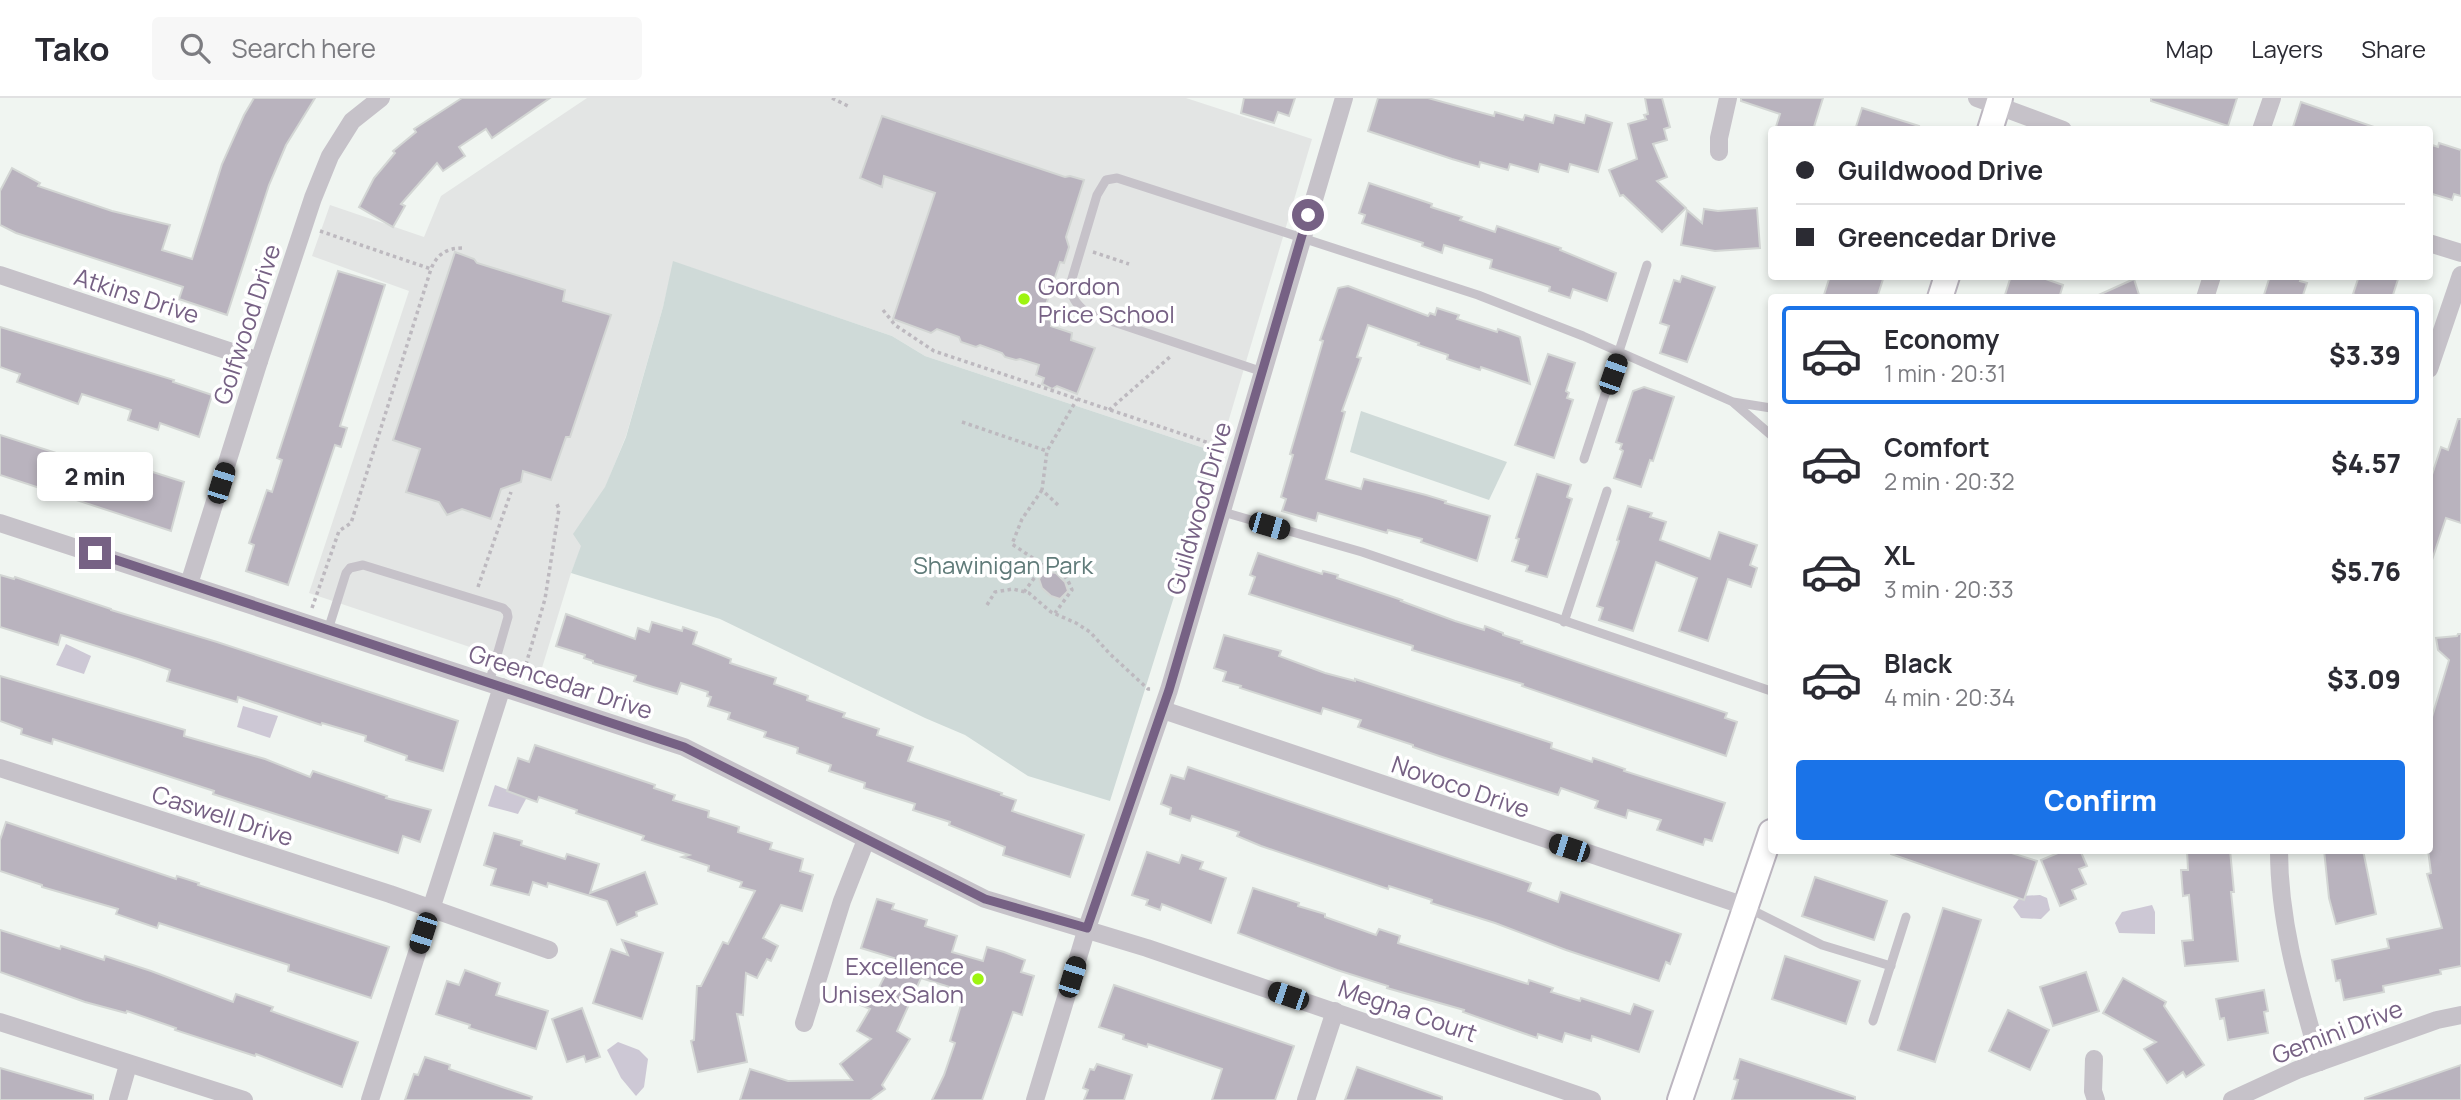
<!DOCTYPE html>
<html lang="en">
<head>
<meta charset="utf-8">
<style>
	body { margin:0; font-family:Manrope,sans-serif; background:#f7f7f7; color:#2b2b33; height:100vh; display:flex; flex-direction:column; font-size:26px; white-space:nowrap }
	* { box-sizing:border-box; margin:0 }
	p { font-size:23px; color:#7c7c81 }
	.icon { flex:none; width:38px; height:38px; fill:none; stroke:currentColor; stroke-width:2; stroke-linecap:round; stroke-linejoin:round }
	.map { position:relative; flex:1; overflow:hidden }
	.drawer { position:absolute; left:1768px; top:196px; width:665px; height:560px; display:flex; flex-direction:column; background:#fff; border-radius:7px; box-shadow:0 4px 10px #0003 }
	.drawer>* { flex:none }
	.banner { position:absolute; left:1768px; top:28px; width:665px; height:154px; border-radius:7px; box-shadow:0 4px 10px #0003; display:grid; align-content:center; height:154px; padding:0 28px; background:#fff }
	.end { position:absolute; width:32px; height:32px; margin:-16px; border:9px solid #766184; background:#fff; box-shadow:0 0 0 4px #fff }
	.from { border-radius:50% }
	.bubble { position:absolute; height:49px; border-radius:7px; background:#fff; box-shadow:0 4px 10px #0003; font-size:23px; font-weight:800; line-height:49px; text-align:center }
	.car { position:absolute; width:21px; height:42px; margin:-21px -10px; border-radius:9px; box-shadow:0 0 5px 2px #0007; background:linear-gradient(#222 24%,#8ab4d8 0 40%,#222 0 76%,#8ab4d8 0 86%,#222 0) }
	.banner b { display:flex; align-items:center; gap:24px; height:66px; font-size:26px }
	.banner b+b { border-top:2px solid #e1e1e2 }
	.banner i { width:18px; height:18px; background:#2b2b33 }
	ul { padding:12px 0 0; list-style:none }
	li { display:flex; align-items:center; gap:21px; height:98px; margin:0 14px 10px; padding:0 14px; border:4px solid transparent; border-radius:7px }
	li div { flex:1 }
	li b { display:block; font-size:26px }
	li em { font-style:normal; font-weight:800 }
	li.active { border-color:#1a73e8 }
	li>.icon { width:63px; height:63px; stroke-width:1.5 }
	.button { display:flex; gap:14px; margin-top:auto; padding:14px 28px }
	.button a { flex:1; height:80px; border-radius:7px; background:#1a73e8; color:#fff; font-size:28px; font-weight:800; line-height:80px; text-align:center }
	header { display:flex; align-items:center; gap:42px; box-sizing:border-box; height:98px; padding:0 35px; background:#fff; border-bottom:2px solid #e1e1e2 }
	header strong { font-size:33px }
	nav { display:flex; gap:38px; margin-inline-start:auto; font-size:24px }
	.search { width:490px; height:63px; background:#f7f7f7; display:flex; align-items:center; gap:18px; box-sizing:border-box; padding:0 24px; border-radius:7px; color:#7c7c81; font-size:26px }
	.map>svg:first-child { display:block }
	.built { fill:#e3e5e4 }
	.green { fill:#cfdad8 }
	.water { fill:#cdc8d5 }
	.building { fill:#b9b3be; stroke:#d3d6d4; stroke-width:2 }
	.lines { fill:none; stroke-linecap:round; stroke-linejoin:round }
	.secondary-casing { stroke:#bcb6c0; stroke-width:28 }
	.path { stroke:#bdb9bf; stroke-width:3.5; stroke-dasharray:3.5 3.5; stroke-linecap:butt }
	.lane { stroke:#c6c2c9; stroke-width:9 }
	.street { stroke:#c6c2c9; stroke-width:18 }
	.secondary { stroke:#fff; stroke-width:24 }
	.route { stroke:#766184; stroke-width:9 }
	.poi-dot { fill:#9ef411; stroke:#fff; stroke-width:2.5 }
	.labels { text-anchor:middle; dominant-baseline:central; stroke-width:7; stroke-linejoin:round; paint-order:stroke }
	.poi-label { font-size:24px; fill:#766184; stroke:#fff; text-anchor:start }
	.street-label { font-size:24px; fill:#766184; stroke:#fff }
	.park-label { font-size:24px; fill:#607b79; stroke:#fff }
</style>
</head>
<body>
<header>
<strong>Tako</strong>
<div class="search"><svg class="icon" aria-label="search" viewBox="0 0 24 24"><circle cx="10" cy="10" r="6"/><path d="M15 15l6 6"/></svg>Search here</div>
<nav><a>Map</a><a>Layers</a><a>Share</a></nav>
</header>
<div class="map">
<svg width="2461" height="1002" viewBox="0 0 2461 1002">
	<rect width="100%" height="100%" fill="#f0f5f1"/>
	<!-- built -->
	<polygon class="built" points="587,0 1186,0 1312,41 1219,355 925,258 892,238 674,164 663,209 626,338 571,475 541,573 309,495 409,193 312,158 330,107 424,139 441,98"/>
	<!-- green -->
	<g class="green">
		<polygon points="673,163 892,238 925,258 1219,355 1110,703 1028,678 965,637 925,620 720,521 571,475 581,448 573,436 605,389 626,339 663,209"/>
		<polygon points="1361,313 1507,364 1489,402 1350,354"/>
	</g>
	<!-- water -->
	<g class="water">
		<polygon points="66,546 91,558 84,576 56,567"/>
		<polygon points="243,608 278,618 270,640 237,629"/>
		<polygon points="495,687 527,699 518,716 488,708"/>
		<polygon points="2040,797 2047,800 2050,812 2041,821 2021,820 2013,809 2021,798"/>
		<polygon points="2152,807 2155,814 2155,836 2119,835 2115,825 2122,814"/>
		<polygon points="618,944 639,952 648,961 644,989 636,998 621,980 607,952"/>
	</g>
	<!-- building -->
	<g class="building">
		<polygon points="254,0 315,0 286,47 269,87 227,217 179,201 183,189 16,135 0,127 0,93 12,70 40,85 38,88 112,113 170,127 162,152 192,161 222,66 244,17"/>
		<polygon points="462,0 550,0 492,40 486,31 459,49 465,58 443,73 437,65 401,106 405,108 393,129 359,109 374,80 395,55 393,53 416,34 414,31"/>
		<polygon points="1244,0 1295,0 1289,18 1278,14 1274,25 1241,15"/>
		<polygon points="1378,0 1428,0 1494,18 1495,14 1523,22 1525,17 1553,25 1555,17 1584,25 1586,17 1612,25 1598,74 1570,66 1568,74 1540,66 1538,74 1510,66 1508,72 1480,64 1479,69 1452,61 1368,33"/>
		<polygon points="1645,0 1662,0 1670,29 1664,31 1667,42 1653,46 1667,79 1657,83 1686,110 1662,134 1623,97 1620,98 1609,72 1637,61 1628,26 1646,21 1644,17 1648,16"/>
		<polygon points="1741,0 1823,0 1813,32 1775,32 1780,16 1741,3"/>
		<polygon points="2151,0 2237,0 2228,28 2151,3"/>
		<polygon points="2301,4 2374,29 2374,32 2292,32"/>
		<polygon points="1862,10 1919,28 1918,32 1855,32"/>
		<polygon points="882,18 1065,79 1070,78 1084,82 1066,139 1069,149 1064,165 1060,164 1042,219 1052,223 1051,228 1072,235 1071,242 1095,250 1077,296 1057,288 1052,291 1042,286 1044,280 1036,277 1039,267 1020,261 1016,262 1005,259 1002,255 980,247 976,249 961,244 959,239 937,231 931,235 893,221 935,95 884,78 882,89 860,80"/>
		<polygon points="2439,45 2461,52 2461,98 2454,96 2452,102 2429,95 2429,46 2438,49"/>
		<polygon points="1369,85 1432,106 1431,109 1462,119 1460,122 1495,134 1497,128 1561,150 1560,152 1616,175 1607,203 1573,191 1570,200 1549,193 1550,189 1490,170 1492,162 1444,147 1442,155 1422,148 1423,145 1362,125 1365,117 1359,115"/>
		<polygon points="1757,110 1760,150 1715,153 1681,147 1687,112 1702,125 1704,111 1718,113"/>
		<polygon points="455,154 474,161 477,165 565,192 563,203 611,217 570,339 566,339 551,382 523,373 521,384 501,391 491,421 462,411 447,417 439,404 406,394 420,351 393,342"/>
		<polygon points="338,173 385,187 340,328 347,330 341,349 335,347 288,487 246,473 254,447 249,445 267,392 272,394 282,362 277,360"/>
		<polygon points="1682,178 1715,189 1687,264 1660,255 1669,228 1660,225 1674,182 1680,184"/>
		<polygon points="1830,178 1884,178 1877,200 1823,200"/>
		<polygon points="2011,178 2037,178 2063,187 2059,200 2004,200"/>
		<polygon points="2270,178 2302,178 2300,183 2307,185 2302,200 2263,200"/>
		<polygon points="2359,178 2399,178 2392,200 2362,200 2353,196"/>
		<polygon points="2134,181 2140,200 2092,200"/>
		<polygon points="1348,188 1428,218 1430,215 1435,217 1437,210 1459,217 1457,221 1497,234 1498,231 1520,239 1530,286 1481,269 1480,272 1447,261 1448,257 1418,247 1419,245 1368,227 1357,259 1361,260 1342,313 1345,314 1326,381 1361,391 1364,381 1426,397 1446,403 1445,405 1490,418 1477,463 1421,444 1422,441 1388,432 1387,435 1318,415 1316,423 1282,413 1286,401 1281,399 1293,357 1290,356 1323,243 1320,242 1338,190"/>
		<polygon points="0,229 174,282 173,284 212,297 199,339 160,325 158,332 128,322 131,312 82,296 78,306 17,284 20,276 0,269"/>
		<polygon points="1548,256 1575,265 1566,293 1569,295 1567,300 1573,302 1554,360 1515,347"/>
		<polygon points="1644,289 1674,299 1653,363 1650,362 1641,389 1614,380 1623,353 1620,351 1622,346 1616,344 1633,293"/>
		<polygon points="2458,321 2461,321 2461,425 2446,420 2432,462 2429,462 2429,386 2441,349 2448,352"/>
		<polygon points="0,337 109,372 112,361 184,384 171,433 0,377"/>
		<polygon points="1537,376 1571,387 1567,399 1572,401 1547,479 1526,473 1528,468 1512,463 1519,441 1516,440"/>
		<polygon points="1628,408 1652,415 1650,419 1666,424 1660,442 1710,461 1719,434 1757,447 1750,467 1757,470 1751,489 1728,481 1708,543 1679,533 1697,480 1656,464 1633,533 1599,522 1603,510 1597,508 1619,443 1617,442"/>
		<polygon points="1258,455 1322,476 1323,473 1338,477 1337,480 1402,502 1401,503 1455,523 1484,532 1485,528 1503,535 1503,537 1522,543 1521,545 1727,615 1725,620 1737,624 1726,658 1522,588 1523,586 1412,552 1413,548 1249,496 1255,479 1250,477"/>
		<polygon points="1045,473 1056,475 1065,484 1068,493 1060,501 1051,498 1042,490 1039,481"/>
		<polygon points="0,477 14,481 15,479 111,511 111,512 217,544 458,623 443,673 406,662 407,658 365,643 366,638 322,625 321,627 238,599 237,604 167,583 170,572 138,561 61,537 58,547 0,529"/>
		<polygon points="566,516 635,541 638,530 649,534 652,524 682,533 683,529 697,534 693,546 731,561 730,565 776,580 774,586 808,598 807,602 845,615 843,619 879,631 877,637 913,649 908,663 1002,695 1001,697 1016,702 1012,713 1084,737 1070,779 1003,757 1005,749 949,727 950,724 913,712 915,706 864,690 865,685 829,673 831,667 797,655 798,650 764,639 766,634 728,621 730,615 708,608 711,599 707,598 708,594 681,585 677,596 653,589 634,583 636,578 593,565 593,563 584,560 585,557 556,548"/>
		<polygon points="2458,536 2461,536 2461,868 2440,872 2441,876 2383,888 2384,894 2344,902 2340,882 2336,883 2332,862 2389,850 2387,841 2442,830 2427,776 2431,775 2428,752 2429,629 2449,562 2438,552 2436,540 2457,538"/>
		<polygon points="1224,537 1281,553 1279,558 1325,575 1355,583 1355,581 1552,645 1551,650 1592,664 1593,660 1625,671 1624,673 1725,705 1712,743 1705,741 1703,747 1657,732 1661,722 1628,712 1626,720 1595,710 1598,703 1561,690 1558,697 1439,658 1413,649 1413,647 1358,629 1361,622 1323,610 1321,616 1240,590 1241,588 1223,583 1226,574 1214,570"/>
		<polygon points="0,578 185,632 184,638 265,661 310,679 313,673 387,698 386,700 431,712 420,744 403,738 398,755 213,696 214,693 53,641 52,646 21,636 22,631 0,623"/>
		<polygon points="535,647 655,687 654,690 675,697 673,702 709,713 708,719 739,729 738,734 772,745 770,751 803,761 800,773 813,777 802,813 781,807 763,840 778,848 771,863 767,861 757,880 746,875 743,917 737,916 747,964 698,974 691,943 694,942 697,888 701,888 723,844 728,846 755,793 740,789 742,784 708,773 709,768 682,759 689,757 642,742 644,738 576,715 577,712 539,699 537,704 507,693 518,660 529,664"/>
		<polygon points="1188,669 1531,785 1528,793 1558,804 1561,794 1681,836 1670,866 1666,864 1659,883 1566,852 1495,825 1431,805 1432,802 1389,788 1388,791 1261,748 1237,738 1239,734 1192,718 1190,723 1170,716 1171,710 1161,706 1171,677 1184,681"/>
		<polygon points="6,724 176,781 177,778 199,785 198,787 389,849 371,900 288,873 289,867 159,825 157,830 116,816 118,811 42,789 42,787 0,773 0,742"/>
		<polygon points="494,735 522,743 521,747 565,761 567,756 599,766 590,795 645,774 657,806 636,814 637,818 617,827 607,803 548,785 547,789 533,784 529,797 491,787 496,771 484,767"/>
		<polygon points="1891,752 2002,752 2037,763 2024,802 1891,756"/>
		<polygon points="2065,752 2080,752 2087,768 2079,771 2086,786 2072,792 2076,801 2060,808 2041,762"/>
		<polygon points="2187,752 2230,752 2234,794 2231,794 2238,863 2185,868 2182,843 2193,842 2189,797 2183,798 2181,772 2188,772"/>
		<polygon points="2324,752 2363,752 2376,816 2336,826 2329,800"/>
		<polygon points="1147,754 1179,765 1182,757 1203,764 1200,771 1226,780 1211,825 1162,806 1160,812 1146,807 1148,802 1132,797"/>
		<polygon points="1815,779 1887,803 1874,842 1802,818"/>
		<polygon points="1253,790 1299,805 1298,808 1325,816 1325,819 1376,837 1379,831 1400,838 1398,845 1528,886 1529,882 1553,890 1551,894 1580,903 1581,900 1630,916 1634,906 1653,913 1639,954 1592,938 1591,943 1565,935 1562,944 1538,936 1537,940 1463,914 1464,912 1387,890 1388,888 1337,872 1238,835"/>
		<polygon points="877,801 894,806 892,811 927,822 925,828 957,838 952,854 983,863 987,849 1004,854 1025,862 1021,874 1034,878 1022,917 1013,914 982,1002 932,1002 944,977 955,945 950,943 965,894 921,880 897,933 910,941 882,987 885,991 870,1002 740,1002 750,971 788,983 852,982 840,966 871,941 857,933 870,911 854,904 861,890 875,897 894,860 861,850"/>
		<polygon points="1943,810 1981,822 1935,964 1898,952"/>
		<polygon points="0,832 60,851 61,848 104,862 105,858 151,873 233,904 236,896 273,909 271,913 358,944 342,989 256,956 255,958 175,932 176,930 127,913 126,915 85,904 0,874"/>
		<polygon points="622,842 663,855 642,921 593,905 611,851 628,857"/>
		<polygon points="1785,858 1860,883 1846,926 1772,901"/>
		<polygon points="465,872 500,885 496,897 548,913 536,951 469,930 470,927 436,916 447,883 459,887"/>
		<polygon points="2086,874 2099,913 2053,928 2040,889"/>
		<polygon points="2123,880 2166,904 2164,908 2204,967 2186,979 2183,974 2167,985 2144,951 2156,944 2103,915"/>
		<polygon points="1114,887 1294,948 1275,1002 1212,1002 1222,971 1148,946 1147,949 1123,941 1124,937 1099,929"/>
		<polygon points="2264,892 2268,913 2264,914 2268,935 2228,942 2224,920 2220,921 2216,901"/>
		<polygon points="582,910 600,959 586,964 584,958 567,964 552,921"/>
		<polygon points="2008,912 2049,932 2030,972 1989,953"/>
		<polygon points="425,959 450,967 449,971 532,999 531,1002 405,1002 414,976 418,977"/>
		<polygon points="1740,961 1855,999 1855,1002 1732,1002 1738,982 1734,981"/>
		<polygon points="1097,966 1132,977 1124,1002 1084,1002 1088,992 1083,990 1090,971 1094,972"/>
		<polygon points="2461,967 2461,1002 2365,1002 2365,1000"/>
		<polygon points="1357,969 1442,999 1442,1002 1345,1002"/>
		<polygon points="0,970 93,997 93,1002 0,1002"/>
	</g>
	<g class="lines">
		<defs>
			<g id="secondary">
				<polyline points="1990,32 2000,0"/>
				<polyline points="1940,200 1947,178"/>
				<polyline points="1680,1002 1771,734"/>
			</g>
		</defs>
		<!-- secondary casing -->
		<use href="#secondary" class="secondary-casing"/>
		<!-- path -->
		<g class="path">
			<polyline points="832,0 850,9"/>
			<polyline points="320,133 431,171"/>
			<polyline points="1093,154 1129,166"/>
			<polyline points="883,212 895,227 934,253 1221,349"/>
			<polyline points="1109,312 1171,258"/>
			<polyline points="962,324 1047,353"/>
			<polyline points="1042,392 1022,421 1012,446 1043,467"/>
			<polyline points="1058,407 1042,392 1047,353 1077,301"/>
			<polyline points="478,489 511,394"/>
			<path d="M1024,494L1043,468C1060,471 1066,476 1072,492L1055,515"/>
			<polyline points="987,507 995,494 1013,491 1029,495 1051,514 1076,525 1090,534 1110,556 1148,591 1151,591"/>
			<path d="M312,510L339,433L351,425L431,171C437,156 447,150 463,150"/>
			<polyline points="522,580 545,501 559,411 556,404"/>
		</g>
		<!-- lane -->
		<g class="lane">
			<path d="M1263,274L1087,215C1076,206 1070,199 1071,184L1097,97L1106,82L1117,80L1478,197L1583,238L1733,304L1771,310"/>
			<polyline points="1734,305 1771,337"/>
			<polyline points="1584,361 1647,167"/>
			<polyline points="1223,414 1362,454 1771,593"/>
			<polyline points="1564,524 1607,393"/>
			<polyline points="328,532 346,475 350,470 363,467 503,510 507,514 508,519 489,585"/>
			<polyline points="1748,810 1822,847 1891,868"/>
			<polyline points="1873,923 1906,819"/>
		</g>
		<!-- street -->
		<g class="street">
			<polyline points="1977,0 2063,32"/>
			<polyline points="2261,32 2272,0"/>
			<polyline points="1719,54 1719,40 1728,0"/>
			<polyline points="2429,145 2461,155"/>
			<polyline points="0,177 259,263"/>
			<polyline points="2205,200 2212,178"/>
			<polyline points="2429,271 2461,177"/>
			<polyline points="0,425 684,649 985,801 1147,850 1592,1002"/>
			<polyline points="189,486 259,263 313,100 330,58 352,23 381,0"/>
			<polyline points="1163,612 1745,808"/>
			<polyline points="0,670 390,796 549,852"/>
			<path d="M2279,752C2279,826 2300,894 2320,964"/>
			<polyline points="0,924 244,1002"/>
			<polyline points="804,925 842,803 866,742"/>
			<polyline points="2094,961 2093,993 2096,1002"/>
			<polyline points="118,1002 128,967"/>
			<polyline points="370,1002 502,589"/>
			<polyline points="1035,1002 1087,830 1169,592 1344,0"/>
			<polyline points="1306,1002 1335,913"/>
			<polyline points="2232,1002 2297,972 2437,922 2461,917"/>
		</g>
		<!-- secondary -->
		<use href="#secondary" class="secondary"/>
	</g>
	<g class="lines">
		<!-- route -->
		<polyline class="route" points="95,455 684,649 985,801 1087,830 1169,592 1308,117"/>
	</g>
	<!-- markers -->
	<g class="poi-dot">
		<circle cx="1024" cy="201" r="7"/>
		<circle cx="978" cy="881" r="7"/>
	</g>
	<g class="labels">
		<!-- poi labels -->
		<g class="poi-label">
			<text x="1038" y="187">Gordon<tspan x="1038" dy="28">Price School</tspan></text>
			<text x="964" y="867" text-anchor="end">Excellence<tspan x="964" dy="28">Unisex Salon</tspan></text>
		</g>
		<!-- street labels -->
		<g class="street-label">
			<text transform="translate(137 197) rotate(18)">Atkins Drive</text>
			<text transform="translate(246 226) rotate(-72)">Golfwood Drive</text>
			<text transform="translate(1198 410) rotate(-74)">Guildwood Drive</text>
			<text transform="translate(561 583) rotate(18)">Greencedar Drive</text>
			<text transform="translate(1461 688) rotate(19)">Novoco Drive</text>
			<text transform="translate(223 717) rotate(18)">Caswell Drive</text>
			<text transform="translate(1408 912) rotate(19)">Megna Court</text>
			<text transform="translate(2337 933) rotate(-21)">Gemini Drive</text>
		</g>
		<!-- park labels -->
		<g class="park-label">
			<text x="1003" y="466">Shawinigan Park</text>
		</g>
	</g>
</svg>
<i class="end from" style="left:1308px;top:117px"></i>
<i class="end" style="left:95px;top:455px"></i>
<div class="bubble" style="left:37px;top:354px;width:116px">2 min</div>
<i class="car" style="left:1613px;top:276px;rotate:19deg"></i>
<i class="car" style="left:221px;top:385px;rotate:17deg"></i>
<i class="car" style="left:1269px;top:428px;rotate:106deg"></i>
<i class="car" style="left:1569px;top:750px;rotate:288deg"></i>
<i class="car" style="left:423px;top:835px;rotate:198deg"></i>
<i class="car" style="left:1072px;top:879px;rotate:17deg"></i>
<i class="car" style="left:1288px;top:898px;rotate:289deg"></i>
<div class="banner">
<b><i class="from"></i>Guildwood Drive</b>
<b><i></i>Greencedar Drive</b>
</div>
<section class="drawer">
<ul>
<li class="active"><svg class="icon" aria-label="car" viewBox="0 0 24 24"><path d="M5 17H2v-5l4-1 3-4h7l3 4 3 1v5h-3M9 17h6M6 11h13"/><circle cx="7" cy="17" r="2"/><circle cx="17" cy="17" r="2"/></svg><div><b>Economy</b><p>1 min · 20:31</p></div><em>$3.39</em></li>
<li><svg class="icon" aria-label="car" viewBox="0 0 24 24"><path d="M5 17H2v-5l4-1 3-4h7l3 4 3 1v5h-3M9 17h6M6 11h13"/><circle cx="7" cy="17" r="2"/><circle cx="17" cy="17" r="2"/></svg><div><b>Comfort</b><p>2 min · 20:32</p></div><em>$4.57</em></li>
<li><svg class="icon" aria-label="car" viewBox="0 0 24 24"><path d="M5 17H2v-5l4-1 3-4h7l3 4 3 1v5h-3M9 17h6M6 11h13"/><circle cx="7" cy="17" r="2"/><circle cx="17" cy="17" r="2"/></svg><div><b>XL</b><p>3 min · 20:33</p></div><em>$5.76</em></li>
<li><svg class="icon" aria-label="car" viewBox="0 0 24 24"><path d="M5 17H2v-5l4-1 3-4h7l3 4 3 1v5h-3M9 17h6M6 11h13"/><circle cx="7" cy="17" r="2"/><circle cx="17" cy="17" r="2"/></svg><div><b>Black</b><p>4 min · 20:34</p></div><em>$3.09</em></li>
</ul>
<div class="button"><a>Confirm</a></div>
</section>
</div>
</body>
</html>
